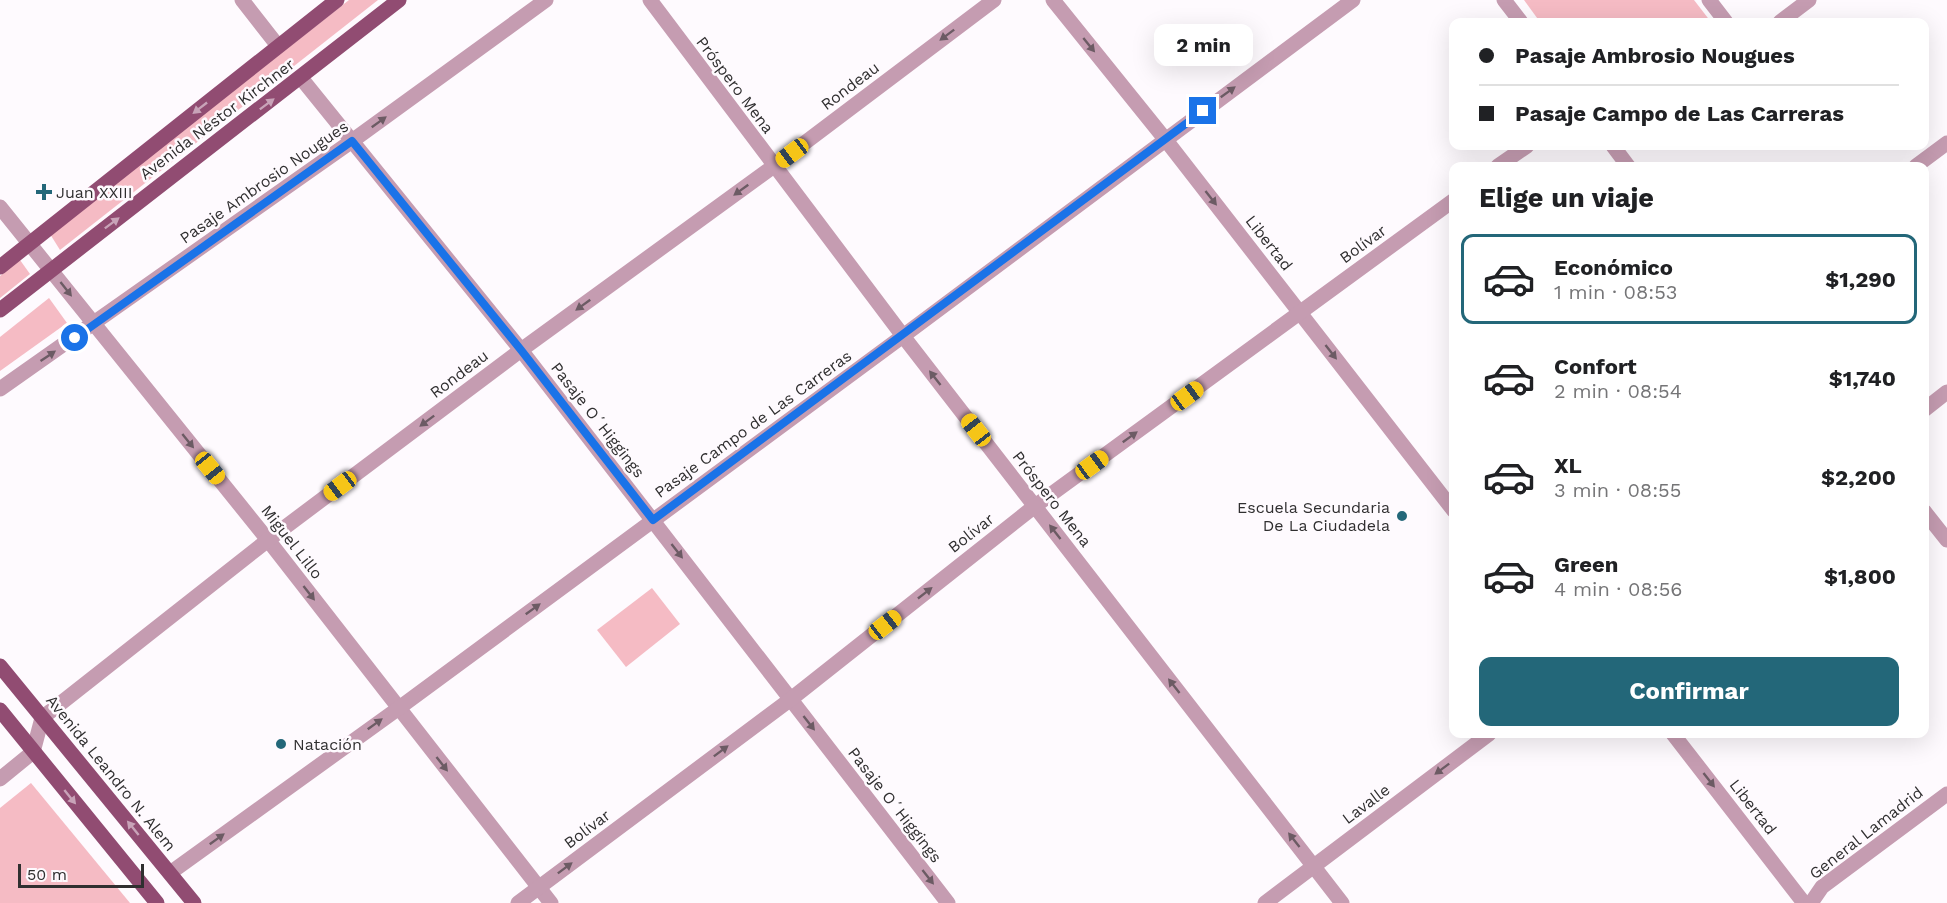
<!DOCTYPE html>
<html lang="es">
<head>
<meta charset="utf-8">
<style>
	body { margin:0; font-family:"Work Sans",sans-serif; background:#f6f6f6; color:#202124; height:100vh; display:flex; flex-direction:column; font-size:22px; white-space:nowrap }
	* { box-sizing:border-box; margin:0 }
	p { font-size:20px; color:#757577 }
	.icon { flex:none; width:33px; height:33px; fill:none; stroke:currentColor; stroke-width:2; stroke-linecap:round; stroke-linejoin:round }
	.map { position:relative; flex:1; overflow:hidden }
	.sheet { position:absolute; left:1449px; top:162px; width:480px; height:576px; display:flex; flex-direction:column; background:#fff; border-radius:12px; box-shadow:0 6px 24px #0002 }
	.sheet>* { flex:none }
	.guide { position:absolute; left:1449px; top:18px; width:480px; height:132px; border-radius:12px; box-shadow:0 6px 24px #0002; display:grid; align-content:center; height:132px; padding:0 30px; background:#fff }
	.scale { position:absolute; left:18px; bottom:15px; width:126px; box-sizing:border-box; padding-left:6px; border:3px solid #302f30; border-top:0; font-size:16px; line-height:21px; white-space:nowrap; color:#302f30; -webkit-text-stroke:4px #fefafe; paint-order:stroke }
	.end { position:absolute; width:27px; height:27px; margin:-14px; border:8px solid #1a73e8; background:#fff; box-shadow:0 0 0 3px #fff }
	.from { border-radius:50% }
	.bubble { position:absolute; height:42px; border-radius:12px; background:#fff; box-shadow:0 6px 24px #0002; font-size:20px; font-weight:700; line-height:42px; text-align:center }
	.car { position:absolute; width:18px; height:36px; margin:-18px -9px; border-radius:8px; box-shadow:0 0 4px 2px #0007; background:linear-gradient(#f5c518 24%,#345 0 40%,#f5c518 0 76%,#345 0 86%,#f5c518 0) }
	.guide b { display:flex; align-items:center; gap:21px; height:57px; font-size:22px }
	.guide b+b { border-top:2px solid #e0e0e0 }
	.guide i { width:15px; height:15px; background:#202124 }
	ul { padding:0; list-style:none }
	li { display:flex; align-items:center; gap:18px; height:90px; margin:0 12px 9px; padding:0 18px; border:3px solid transparent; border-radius:12px }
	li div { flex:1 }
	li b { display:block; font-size:22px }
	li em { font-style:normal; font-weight:700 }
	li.selected { border-color:#236779 }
	li>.icon { width:54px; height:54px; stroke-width:1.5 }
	h2 { padding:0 30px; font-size:27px; line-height:72px }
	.button { display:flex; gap:12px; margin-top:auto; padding:12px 30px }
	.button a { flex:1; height:69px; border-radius:12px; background:#236779; color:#fff; font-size:24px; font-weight:700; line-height:69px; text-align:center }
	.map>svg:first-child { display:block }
	.green { fill:#f5bbc4 }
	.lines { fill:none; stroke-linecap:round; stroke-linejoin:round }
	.minor { stroke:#c59cb1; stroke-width:15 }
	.major { stroke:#914c72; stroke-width:15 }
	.oneway { fill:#6c5b64 }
	.oneway2 { fill:#c8a3b8 }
	.route { stroke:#1a73e8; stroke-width:8 }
	.poi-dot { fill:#236779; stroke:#fefafe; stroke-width:2 }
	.labels { text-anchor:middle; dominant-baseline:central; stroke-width:5; stroke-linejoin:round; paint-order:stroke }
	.street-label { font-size:16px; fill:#302f30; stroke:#fefafe }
	.poi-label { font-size:16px; fill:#302f30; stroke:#fefafe; text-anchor:start }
</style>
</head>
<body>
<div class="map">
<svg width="1947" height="903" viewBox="0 0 1947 903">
	<rect width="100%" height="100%" fill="#fefafe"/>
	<!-- green -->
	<g class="green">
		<polygon points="349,0 378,0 60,250 50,234"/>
		<polygon points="1524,0 1694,0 1711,22 1540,22"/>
		<polygon points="20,260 30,274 0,298 0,276"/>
		<polygon points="49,298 67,323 0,371 0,337"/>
		<polygon points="652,588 680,624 626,667 597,630"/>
		<polygon points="31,783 130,903 0,903 0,808"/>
	</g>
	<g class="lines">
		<!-- minor -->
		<g class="minor">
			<polyline points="242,0 278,46"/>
			<polyline points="650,0 903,336 1342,903"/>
			<polyline points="1053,0 1165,139 1454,511"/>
			<polyline points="1504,0 1521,22"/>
			<polyline points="1709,0 1726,22"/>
			<polyline points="1780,22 1809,0"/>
			<polyline points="301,78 521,350 948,903"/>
			<polyline points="1613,146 1628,166"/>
			<polyline points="1498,166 1527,146"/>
			<polyline points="1916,166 1947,143"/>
			<polyline points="0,207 268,540 551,903"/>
			<polyline points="0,389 352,141 546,0"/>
			<polyline points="1924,410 1947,392"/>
			<polyline points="1924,511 1947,540"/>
			<polyline points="1673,734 1804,903"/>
			<polyline points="0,779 33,752 42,718 268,540 521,350 774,166 994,0"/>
			<polyline points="170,873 399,708 903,336 1353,0"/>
			<polyline points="518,903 791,699 1035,506 1454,200"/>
			<polyline points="1265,903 1489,734"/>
			<polyline points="1811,903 1822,887 1947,794"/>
		</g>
		<!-- major -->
		<g class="major">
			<polyline points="0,267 337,0"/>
			<polyline points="0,310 399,0"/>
			<polyline points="0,666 194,903"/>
			<polyline points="0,710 157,903"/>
		</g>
	</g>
	<!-- one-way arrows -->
	<defs><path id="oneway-solid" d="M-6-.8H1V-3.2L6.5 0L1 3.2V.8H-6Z" transform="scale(1.5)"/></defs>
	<g class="oneway">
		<use href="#oneway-solid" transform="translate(947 35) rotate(143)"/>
		<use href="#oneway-solid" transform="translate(1089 45) rotate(51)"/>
		<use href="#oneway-solid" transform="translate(1228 92) rotate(-36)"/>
		<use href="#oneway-solid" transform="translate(379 122) rotate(-36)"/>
		<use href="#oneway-solid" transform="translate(741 190) rotate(144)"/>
		<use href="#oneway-solid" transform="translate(1211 198) rotate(52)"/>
		<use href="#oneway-solid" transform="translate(66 289) rotate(52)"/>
		<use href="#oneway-solid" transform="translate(583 305) rotate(144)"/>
		<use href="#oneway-solid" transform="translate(1331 352) rotate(52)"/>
		<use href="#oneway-solid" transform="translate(48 356) rotate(-34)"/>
		<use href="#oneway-solid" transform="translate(935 378) rotate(-128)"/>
		<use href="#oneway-solid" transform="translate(427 421) rotate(143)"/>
		<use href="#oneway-solid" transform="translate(1130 437) rotate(-36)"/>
		<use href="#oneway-solid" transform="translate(188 441) rotate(51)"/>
		<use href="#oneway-solid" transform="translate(1055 532) rotate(-128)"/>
		<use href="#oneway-solid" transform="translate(677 551) rotate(52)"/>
		<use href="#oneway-solid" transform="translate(309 593) rotate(52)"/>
		<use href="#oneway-solid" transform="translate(925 593) rotate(-38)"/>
		<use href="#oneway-solid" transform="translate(533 609) rotate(-36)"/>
		<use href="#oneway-solid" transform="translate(1174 686) rotate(-128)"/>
		<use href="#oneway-solid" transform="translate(809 723) rotate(52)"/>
		<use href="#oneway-solid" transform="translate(375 724) rotate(-36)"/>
		<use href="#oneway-solid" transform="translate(721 751) rotate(-37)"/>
		<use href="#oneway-solid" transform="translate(442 764) rotate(52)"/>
		<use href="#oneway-solid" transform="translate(1442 769) rotate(143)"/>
		<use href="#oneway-solid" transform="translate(1709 780) rotate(52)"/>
		<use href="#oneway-solid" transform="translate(217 839) rotate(-36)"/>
		<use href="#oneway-solid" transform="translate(1294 840) rotate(-128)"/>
		<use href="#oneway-solid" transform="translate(565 868) rotate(-37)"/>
		<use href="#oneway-solid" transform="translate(928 877) rotate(52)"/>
	</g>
	<g class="oneway2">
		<use href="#oneway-solid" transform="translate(267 104) rotate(-37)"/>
		<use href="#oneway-solid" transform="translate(200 108) rotate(142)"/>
		<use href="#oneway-solid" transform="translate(112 223) rotate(-37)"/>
		<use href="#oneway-solid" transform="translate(70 797) rotate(51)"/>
		<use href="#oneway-solid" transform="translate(133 828) rotate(-129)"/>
	</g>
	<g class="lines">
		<!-- route -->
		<polyline class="route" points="75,338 352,141 521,350 653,520 1203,111"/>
	</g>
	<!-- markers -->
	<g class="poi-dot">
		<path d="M41 183h6v6h6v6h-6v6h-6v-6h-6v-6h6z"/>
		<circle cx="1402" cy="516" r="6"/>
		<circle cx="281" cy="744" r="6"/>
	</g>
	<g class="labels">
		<!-- street labels -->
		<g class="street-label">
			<text transform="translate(735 85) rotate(53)">Próspero Mena</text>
			<text transform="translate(850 86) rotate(-37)">Rondeau</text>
			<text transform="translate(217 119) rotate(-37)">Avenida Néstor Kirchner</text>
			<text transform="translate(264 182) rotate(-35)">Pasaje Ambrosio Nougues</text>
			<text transform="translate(1269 243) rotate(52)">Libertad</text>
			<text transform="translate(1363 244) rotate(-36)">Bolívar</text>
			<text transform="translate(459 374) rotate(-37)">Rondeau</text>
			<text transform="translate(598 420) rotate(52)">Pasaje O´Higgings</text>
			<text transform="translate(753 424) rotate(-36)">Pasaje Campo de Las Carreras</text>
			<text transform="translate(1052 499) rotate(52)">Próspero Mena</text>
			<text transform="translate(971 533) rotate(-38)">Bolívar</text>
			<text transform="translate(292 542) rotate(52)">Miguel Lillo</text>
			<text transform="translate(111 773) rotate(51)">Avenida Leandro N. Alem</text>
			<text transform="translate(1366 804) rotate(-37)">Lavalle</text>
			<text transform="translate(895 805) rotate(52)">Pasaje O´Higgings</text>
			<text transform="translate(1753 807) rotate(52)">Libertad</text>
			<text transform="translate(587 829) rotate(-37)">Bolívar</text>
			<text transform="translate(1866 833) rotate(-38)">General Lamadrid</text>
		</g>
		<!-- poi labels -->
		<g class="poi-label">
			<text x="56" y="192">Juan XXIII</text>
			<text x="1390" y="507" text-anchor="end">Escuela Secundaria<tspan x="1390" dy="18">De La Ciudadela</tspan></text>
			<text x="293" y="744">Natación</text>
		</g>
	</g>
</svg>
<div class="scale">50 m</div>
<i class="end from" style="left:75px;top:338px"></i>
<i class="end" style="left:1203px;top:111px"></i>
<div class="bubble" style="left:1154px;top:24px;width:99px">2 min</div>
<i class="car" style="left:792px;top:153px;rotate:233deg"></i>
<i class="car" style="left:1187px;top:396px;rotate:54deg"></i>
<i class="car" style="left:976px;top:430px;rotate:322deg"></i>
<i class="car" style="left:1092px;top:465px;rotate:54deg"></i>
<i class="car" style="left:210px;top:468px;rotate:141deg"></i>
<i class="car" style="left:340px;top:486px;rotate:233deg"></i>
<i class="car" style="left:885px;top:625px;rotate:52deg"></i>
<div class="guide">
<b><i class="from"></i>Pasaje Ambrosio Nougues</b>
<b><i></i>Pasaje Campo de Las Carreras</b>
</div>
<section class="sheet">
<h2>Elige un viaje</h2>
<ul>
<li class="selected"><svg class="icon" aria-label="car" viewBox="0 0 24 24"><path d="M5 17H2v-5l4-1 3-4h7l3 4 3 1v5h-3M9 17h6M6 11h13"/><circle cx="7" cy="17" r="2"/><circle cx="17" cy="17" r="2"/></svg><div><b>Económico</b><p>1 min · 08:53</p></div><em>$1,290</em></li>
<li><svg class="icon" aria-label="car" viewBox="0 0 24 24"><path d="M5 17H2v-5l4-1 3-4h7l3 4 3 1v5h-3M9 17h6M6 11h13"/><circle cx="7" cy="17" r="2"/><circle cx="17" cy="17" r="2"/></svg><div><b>Confort</b><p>2 min · 08:54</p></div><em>$1,740</em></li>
<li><svg class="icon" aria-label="car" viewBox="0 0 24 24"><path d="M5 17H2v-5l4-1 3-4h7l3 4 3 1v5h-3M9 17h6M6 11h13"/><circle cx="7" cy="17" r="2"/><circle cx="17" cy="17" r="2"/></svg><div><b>XL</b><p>3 min · 08:55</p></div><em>$2,200</em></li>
<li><svg class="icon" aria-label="car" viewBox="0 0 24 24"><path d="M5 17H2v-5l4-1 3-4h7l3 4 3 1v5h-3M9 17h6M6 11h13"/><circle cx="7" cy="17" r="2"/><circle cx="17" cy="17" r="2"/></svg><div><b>Green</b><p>4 min · 08:56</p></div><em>$1,800</em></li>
</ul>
<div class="button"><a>Confirmar</a></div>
</section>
</div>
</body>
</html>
